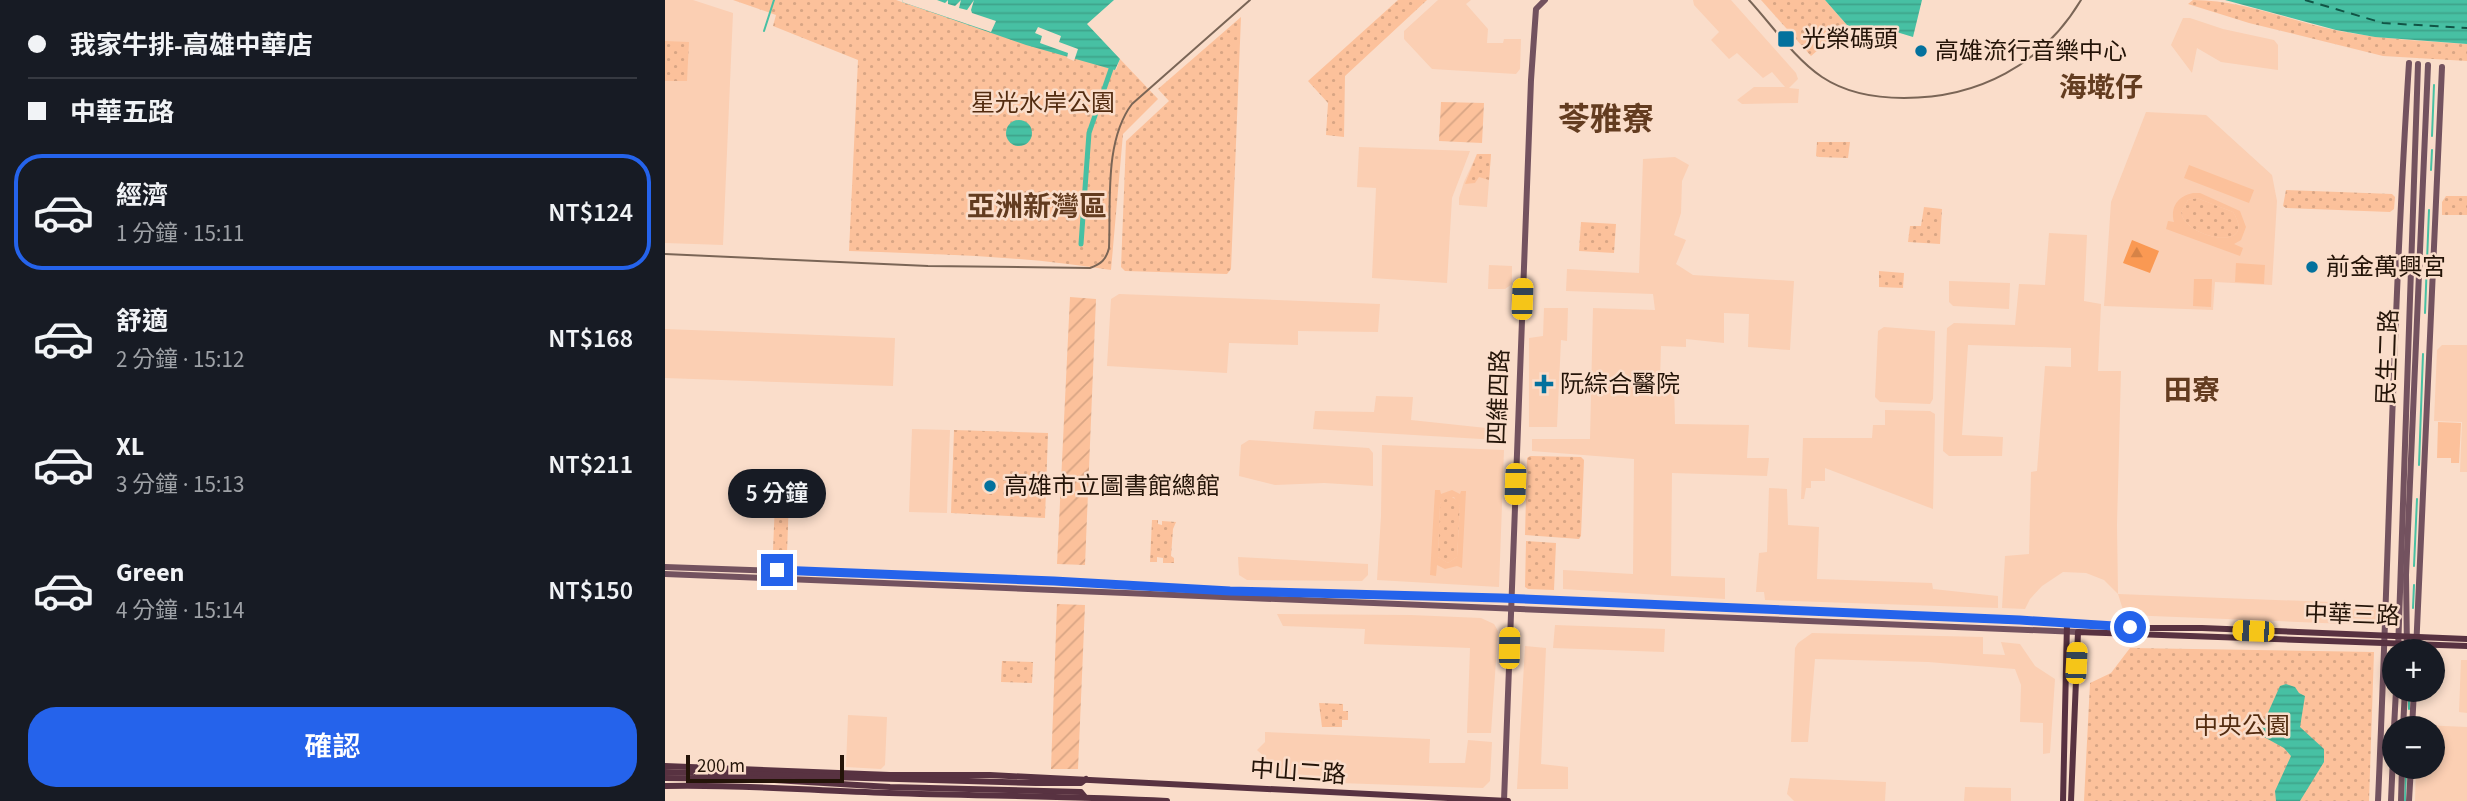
<!DOCTYPE html>
<html lang="zh-TW">
<head>
<meta charset="utf-8">
<style>
	body { margin:0; font-family:"Source Sans 3","Noto Sans TC",sans-serif; background:#20242c; color:#f1f3f6; height:100vh; display:flex; flex-direction:column; font-size:26px; white-space:nowrap }
	* { box-sizing:border-box; margin:0 }
	p { font-size:23px; color:#9ea1a6 }
	.icon { flex:none; width:38px; height:38px; fill:none; stroke:currentColor; stroke-width:2; stroke-linecap:round; stroke-linejoin:round }
	.map { position:relative; flex:1; overflow:hidden }
	.drawer { display:flex; flex-direction:column; background:#171b24; width:665px }
	.drawer>* { flex:none }
	.top-card { display:grid; align-content:center; height:154px; padding:0 28px; background:#171b24 }
	.fabs { position:absolute; left:1717px; top:639px; display:grid; gap:14px }
	.fabs a { display:grid; place-items:center; width:63px; height:63px; border-radius:50%; background:#171b24; box-shadow:0 4px 10px #0003; font-size:35px }
	.scale { position:absolute; left:21px; bottom:18px; width:158px; box-sizing:border-box; padding-left:7px; border:4px solid #241408; border-top:0; font-size:19px; line-height:24px; white-space:nowrap; color:#241408; -webkit-text-stroke:5px #faddca; paint-order:stroke }
	.end { position:absolute; width:32px; height:32px; margin:-16px; border:9px solid #2563eb; background:#fff; box-shadow:0 0 0 4px #fff }
	.from { border-radius:50% }
	.bubble { position:absolute; height:49px; border-radius:24px; background:#171b24; box-shadow:0 4px 10px #0003; font-size:23px; font-weight:600; line-height:49px; text-align:center }
	.car { position:absolute; width:21px; height:42px; margin:-21px -10px; border-radius:9px; box-shadow:0 0 5px 2px #0007; background:linear-gradient(#f5c518 24%,#345 0 40%,#f5c518 0 76%,#345 0 86%,#f5c518 0) }
	.top-card b { display:flex; align-items:center; gap:24px; height:66px; font-size:26px }
	.top-card b+b { border-top:2px solid #363941 }
	.top-card i { width:18px; height:18px; background:#f1f3f6 }
	ul { padding:0; list-style:none }
	li { display:flex; align-items:center; gap:21px; height:116px; margin:0 14px 10px; padding:0 14px; border:4px solid transparent; border-radius:28px }
	li div { flex:1 }
	li b { display:block; font-size:26px }
	li em { font-style:normal; font-weight:600 }
	li.selected { border-color:#2563eb }
	li>.icon { width:63px; height:63px; stroke-width:1.5 }
	.primary-button { display:flex; gap:14px; margin-top:auto; padding:14px 28px }
	.primary-button a { flex:1; height:80px; border-radius:28px; background:#2563eb; color:#fff; font-size:28px; font-weight:600; line-height:80px; text-align:center }
	main { display:flex; flex:1; min-height:0 }
	.map>svg:first-child { display:block }
	.built { fill:#fbcfb3 }
	.grass { fill:url(#grass-dots) }
	.forest { fill:url(#forest-firs) }
	.garden { fill:url(#garden-furrows) }
	.pitch { fill:#fcc19b; fill-rule:evenodd }
	.water { fill:url(#water-rules) }
	.pier { fill:#faddca }
	.lines { fill:none; stroke-linecap:round; stroke-linejoin:round }
	.stream { stroke:#47c0a3; stroke-width:2 }
	.canal { stroke:#47c0a3; stroke-width:5 }
	.ferry { stroke:#115546; stroke-width:2; stroke-dasharray:9 7; stroke-linecap:butt }
	.secondary { stroke:#73525f; stroke-width:6 }
	.primary { stroke:#583241; stroke-width:6 }
	.tram { stroke:#7a6556; stroke-width:2 }
	.route { stroke:#2563eb; stroke-width:9 }
	.poi-dot { fill:#03719d; stroke:#faddca; stroke-width:2.5 }
	.labels { text-anchor:middle; dominant-baseline:central; stroke-width:5; stroke-linejoin:round; paint-order:stroke }
	.poi-label { font-size:24px; fill:#241408; stroke:#faddca; text-anchor:start }
	.park-label { font-size:24px; fill:#532c10; stroke:#faddca }
	.street-label { font-size:24px; fill:#241408; stroke:#faddca }
	.quarter-label { font-size:28px; font-weight:bold; fill:#633c20; stroke:#faddca }
	.district-label { font-size:32px; font-weight:bold; fill:#633c20; stroke:#faddca }
</style>
</head>
<body>
<main>
<section class="drawer">
<div class="top-card">
<b><i class="from"></i>我家牛排-高雄中華店</b>
<b><i></i>中華五路</b>
</div>
<ul>
<li class="selected"><svg class="icon" aria-label="car" viewBox="0 0 24 24"><path d="M5 17H2v-5l4-1 3-4h7l3 4 3 1v5h-3M9 17h6M6 11h13"/><circle cx="7" cy="17" r="2"/><circle cx="17" cy="17" r="2"/></svg><div><b>經濟</b><p>1 分鐘 · 15:11</p></div><em>NT$124</em></li>
<li><svg class="icon" aria-label="car" viewBox="0 0 24 24"><path d="M5 17H2v-5l4-1 3-4h7l3 4 3 1v5h-3M9 17h6M6 11h13"/><circle cx="7" cy="17" r="2"/><circle cx="17" cy="17" r="2"/></svg><div><b>舒適</b><p>2 分鐘 · 15:12</p></div><em>NT$168</em></li>
<li><svg class="icon" aria-label="car" viewBox="0 0 24 24"><path d="M5 17H2v-5l4-1 3-4h7l3 4 3 1v5h-3M9 17h6M6 11h13"/><circle cx="7" cy="17" r="2"/><circle cx="17" cy="17" r="2"/></svg><div><b>XL</b><p>3 分鐘 · 15:13</p></div><em>NT$211</em></li>
<li><svg class="icon" aria-label="car" viewBox="0 0 24 24"><path d="M5 17H2v-5l4-1 3-4h7l3 4 3 1v5h-3M9 17h6M6 11h13"/><circle cx="7" cy="17" r="2"/><circle cx="17" cy="17" r="2"/></svg><div><b>Green</b><p>4 分鐘 · 15:14</p></div><em>NT$150</em></li>
</ul>
<div class="primary-button"><a>確認</a></div>
</section>
<div class="map">
<svg width="1802" height="801" viewBox="0 0 1802 801">
	<defs>
		<pattern id="grass-dots" width="8" height="8" patternUnits="userSpaceOnUse" patternTransform="scale(1.75)"><rect width="8" height="8" fill="#fcc19b"/><path d="M2 2h.1M6 6h.1" fill="none" stroke="#d8a584" stroke-width="1.8" stroke-linecap="round"/></pattern>
		<pattern id="forest-firs" width="22" height="20" patternUnits="userSpaceOnUse" patternTransform="scale(1.75)"><rect width="22" height="20" fill="#fa9953"/><path d="M5 1l3.5 6h-7zM16 11l3.5 6h-7z" fill="#d68347"/></pattern>
		<pattern id="garden-furrows" width="10" height="10" patternUnits="userSpaceOnUse" patternTransform="scale(1.75)"><rect width="10" height="10" fill="#fcc19b"/><path d="M-1 1l2-2M0 10L10 0M9 11l2-2" fill="none" stroke="#d8a584"/></pattern>
		<pattern id="water-rules" width="6" height="5" patternUnits="userSpaceOnUse" patternTransform="scale(1.75)"><rect width="6" height="5" fill="#47c0a3"/><path d="M0 2.5h6" fill="none" stroke="#3ea48b"/></pattern>
	</defs>
	<rect width="100%" height="100%" fill="#faddca"/>
	<!-- built -->
	<g class="built">
		<polygon points="0,0 28,0 68,13 58,245 0,243"/>
		<polygon points="773,0 806,0 801,4 823,29 822,43 838,43 839,39 856,39 855,69 851,74 767,69 739,39 739,31"/>
		<polygon points="1028,0 1066,0 1131,73 1133,79 1124,88 1134,89 1133,103 1077,104 1072,100 1089,87 1120,87 1107,72 1098,78 1072,53 1064,59 1046,40 1054,32 1029,5"/>
		<polygon points="1518,18 1525,18 1558,29 1609,40 1613,45 1613,70 1556,62 1532,48 1527,73 1506,45"/>
		<polygon points="1481,112 1541,115 1607,175 1612,201 1607,285 1550,282 1548,310 1439,306 1446,202"/>
		<polygon points="694,147 805,151 787,198 782,283 707,278 711,188 692,187"/>
		<polygon points="812,154 826,154 822,207 794,205 794,198 799,182"/>
		<polygon points="1010,157 1024,165 1017,181 1016,213 1009,235 1021,240 1011,264 1028,275 1129,281 1125,350 1083,347 1084,314 1059,313 1059,343 1021,339 1021,347 996,346 995,381 1009,382 1010,424 1084,425 1082,458 1104,458 1102,476 1007,473 1006,576 1060,578 1060,599 898,589 898,570 968,574 969,459 867,451 867,439 925,439 928,308 990,310 988,294 901,291 902,269 974,273 978,159"/>
		<polygon points="1384,233 1422,235 1419,301 1436,304 1433,371 1456,371 1452,525 1453,594 1719,604 1718,617 1706,625 1462,615 1459,613 1453,594 1439,580 1421,573 1398,572 1377,586 1365,599 1360,609 1337,608 1340,556 1364,554 1366,472 1372,471 1380,366 1406,367 1406,348 1303,345 1297,435 1338,437 1337,456 1284,456 1278,451 1282,328 1289,323 1350,325 1354,284 1380,285"/>
		<polygon points="824,265 847,266 847,284 840,289 823,289"/>
		<polygon points="1284,281 1345,283 1344,309 1288,306 1284,302"/>
		<polygon points="454,294 715,304 713,332 633,331 633,345 564,343 562,373 442,366 446,299"/>
		<polygon points="879,308 903,308 902,341 896,340 892,427 864,427 864,338 878,336"/>
		<polygon points="1219,327 1270,331 1268,399 1265,404 1215,402 1210,397 1213,331"/>
		<polygon points="0,329 230,338 228,386 0,378"/>
		<polygon points="1777,345 1802,345 1802,472 1795,472 1797,422 1769,421 1772,350"/>
		<polygon points="711,396 748,397 746,420 840,430 833,440 648,429 650,411 709,412"/>
		<polygon points="1220,410 1265,411 1270,414 1268,509 1160,468 1160,481 1146,481 1146,488 1141,488 1139,499 1136,499 1138,438 1207,438 1208,425 1220,425"/>
		<polygon points="247,429 285,430 282,513 244,512"/>
		<polygon points="584,440 704,448 708,453 708,486 659,483 610,485 574,476 576,445"/>
		<polygon points="717,445 839,450 834,587 712,580 716,516"/>
		<polygon points="1104,488 1122,489 1123,525 1154,527 1152,579 1267,583 1268,589 1333,596 1333,608 1100,600 1099,592 1091,592 1094,553 1102,552"/>
		<polygon points="573,557 703,564 703,575 697,581 582,580 574,575"/>
		<polygon points="612,614 746,615 816,618 829,624 833,631 826,733 802,733 805,648 699,644 700,629 618,626"/>
		<polygon points="890,625 1000,629 999,652 888,648"/>
		<polygon points="1147,633 1318,637 1318,654 1340,655 1336,642 1355,644 1370,666 1390,679 1385,753 1378,754 1378,723 1355,722 1356,685 1350,669 1263,662 1150,659 1143,742 1126,742 1130,648 1133,643"/>
		<polygon points="860,646 881,648 876,764 903,767 903,789 852,789"/>
		<polygon points="1796,660 1802,660 1802,713 1794,712"/>
		<polygon points="183,715 222,717 220,765 216,769 181,767"/>
		<polygon points="1757,725 1802,727 1802,801 1750,801 1751,767 1768,766 1768,728 1754,728"/>
		<polygon points="600,732 765,739 764,763 800,763 803,740 827,742 825,781 818,788 617,781 604,761 592,750 600,742"/>
		<polygon points="1125,778 1221,782 1220,801 1129,801 1122,794"/>
		<polygon points="1300,787 1346,788 1346,801 1299,801"/>
	</g>
	<!-- grass -->
	<g class="grass">
		<path d="M68,0H231L331,34L451,70L455,59L493,99L458,134L446,270C360,256 272,254 184,251L193,60L108,26L111,15Z"/>
		<polygon points="733,0 762,0 680,76 679,137 661,135 663,103 643,81"/>
		<polygon points="1096,0 1160,0 1182,25 1146,56"/>
		<path d="M1528,0C1578,0 1625,21 1674,31C1716,39 1759,41 1802,44V61L1718,56L1584,23L1523,4Z"/>
		<polygon points="576,17 566,269 562,274 460,271 456,267 461,141 504,101 493,89"/>
		<polygon points="0,41 24,42 22,81 0,81"/>
		<polygon points="1152,142 1185,142 1183,158 1154,157 1151,156"/>
		<polygon points="812,154 826,154 824,180 814,177 810,183 800,184"/>
		<polygon points="1621,190 1727,194 1730,197 1729,209 1725,212 1621,208 1618,206"/>
		<polygon points="1781,196 1802,196 1802,215 1777,215 1777,202"/>
		<path d="M1532,198L1568,212C1594,253 1520,239 1516,212L1523,200Z"/>
		<polygon points="1259,207 1277,209 1275,244 1243,242 1245,226 1256,226"/>
		<polygon points="916,222 951,224 949,253 914,251"/>
		<polygon points="1214,271 1239,273 1238,288 1214,287"/>
		<polygon points="289,430 383,433 380,518 286,513"/>
		<polygon points="865,456 916,457 919,460 916,536 914,539 860,535 862,458"/>
		<polygon points="785,496 792,500 795,506 792,557 783,563 773,557 775,504 780,498"/>
		<polygon points="112,498 124,499 122,553 113,554 108,550 110,502"/>
		<polygon points="487,520 493,520 493,524 497,525 497,521 511,522 508,529 506,556 509,558 509,563 498,563 498,558 492,557 492,562 485,562"/>
		<polygon points="861,541 891,543 889,590 863,589 860,587"/>
		<polygon points="1465,648 1709,652 1704,801 1419,801 1425,683 1446,673"/>
		<polygon points="337,661 368,662 367,683 336,682"/>
		<polygon points="654,703 678,704 678,711 683,711 683,720 677,720 677,727 657,727"/>
	</g>
	<!-- forest -->
	<polygon class="forest" points="1467,240 1494,251 1485,273 1458,263"/>
	<!-- garden -->
	<g class="garden">
		<polygon points="776,102 819,103 817,143 774,141"/>
		<polygon points="405,297 431,299 420,565 392,564"/>
		<polygon points="392,604 420,605 413,769 386,769"/>
	</g>
	<!-- pitch -->
	<g class="pitch">
		<polygon points="1524,165 1589,190 1584,203 1519,178"/>
		<path d="M1528,193H1535L1575,211L1581,227L1576,240L1569,244L1578,248L1575,256L1501,229L1503,221L1509,222C1505,207 1513,196 1528,193ZM1532,198L1568,212C1594,253 1520,239 1516,212L1523,200Z"/>
		<polygon points="1571,263 1600,265 1599,284 1570,282"/>
		<polygon points="1529,279 1547,279 1546,307 1528,306"/>
		<polygon points="1773,422 1796,423 1794,463 1786,463 1786,458 1772,458"/>
		<path d="M770,490H775L776,494L787,490L795,494L796,491H801L797,568L792,566L780,569L772,565L771,576L765,575ZM783,497H789L795,506L792,557L783,563L773,557L775,504Z"/>
	</g>
	<!-- water -->
	<g class="water">
		<polygon points="238,0 449,0 422,24 455,59 450,70 446,69 361,45 237,2"/>
		<polygon points="1160,0 1257,0 1248,37 1215,27 1212,34 1182,25"/>
		<polygon points="1560,0 1802,0 1802,44 1710,37 1671,30"/>
		<circle cx="354" cy="133" r="13"/>
		<polygon points="1621,684 1630,687 1634,693 1640,696 1635,727 1659,749 1659,762 1635,801 1611,801 1610,791 1626,756 1619,748 1599,737 1597,726 1615,686"/>
	</g>
	<!-- pier -->
	<g class="pier">
		<polygon points="238,0 272,0 280,3 283,0 283,4 290,6 296,0 294,8 302,10 309,0 306,10 307,13 331,21 326,32 237,2"/>
		<polygon points="373,27 396,36 394,42 413,49 409,61 402,58 403,53 375,43 377,36 370,33"/>
	</g>
	<g class="lines">
		<!-- stream -->
		<g class="stream">
			<polyline points="99,31 109,0"/>
			<polyline points="1767,136 1769,85"/>
			<polyline points="1766,170 1767,150"/>
			<polyline points="1760,313 1764,210"/>
			<polyline points="1754,465 1758,354"/>
			<polyline points="1749,566 1752,499"/>
			<polyline points="1748,608 1749,585"/>
			<polyline points="1744,709 1744,690"/>
			<polyline points="1740,801 1741,766"/>
		</g>
		<!-- canal -->
		<polyline class="canal" points="416,244 424,133 446,69"/>
		<!-- ferry -->
		<polyline class="ferry" points="1640,0 1718,23 1802,28"/>
		<!-- secondary -->
		<g class="secondary">
			<polyline points="0,567 389,581 565,591 865,599 1402,623"/>
			<polyline points="0,574 1413,632"/>
			<polyline points="1733,651 1753,64"/>
			<polyline points="1742,651 1741,575 1763,65"/>
			<polyline points="1751,651 1777,67"/>
			<polyline points="1729,728 1731,690"/>
			<polyline points="1738,728 1740,690"/>
			<polyline points="1747,728 1749,690"/>
			<polyline points="839,801 866,80 871,9 880,0"/>
			<path d="M1713,801C1724,555 1728,309 1744,63"/>
			<polyline points="1726,801 1729,734"/>
			<polyline points="1736,801 1737,766"/>
			<polyline points="1744,801 1746,766"/>
		</g>
		<!-- primary -->
		<g class="primary">
			<polyline points="0,766 225,775 325,775 843,801"/>
			<polyline points="0,772 371,783 416,783 421,779"/>
			<polyline points="0,778 93,779 225,787 416,792 420,797"/>
			<path d="M0,786C75,784 150,791 224,793C317,796 410,796 502,801"/>
			<polyline points="1398,801 1402,623 1464,628 1537,628 1802,639"/>
			<polyline points="1406,801 1413,632 1802,646"/>
		</g>
		<!-- tram -->
		<g class="tram">
			<path d="M1084,0C1107,25 1129,58 1157,77C1181,93 1211,98 1239,98C1313,98 1377,65 1416,0"/>
			<path d="M0,254L263,266L425,268C436,264 441,260 444,248C446,203 439,141 467,104L585,0"/>
		</g>
	</g>
	<g class="lines">
		<!-- route -->
		<polyline class="route" points="112,570 389,581 565,591 836,598 1355,620 1465,627"/>
	</g>
	<!-- markers -->
	<g class="poi-dot">
		<rect x="1112" y="30" width="18" height="18" rx="3.5"/>
		<circle cx="1256" cy="51" r="7"/>
		<circle cx="1647" cy="267" r="7"/>
		<path d="M875.5 373.5h7v7h7v7h-7v7h-7v-7h-7v-7h7z"/>
		<circle cx="325" cy="486" r="7"/>
	</g>
	<g class="labels">
		<!-- poi labels -->
		<g class="poi-label">
			<text x="1137" y="39">光榮碼頭</text>
			<text x="1270" y="51">高雄流行音樂中心</text>
			<text x="1661" y="267">前金萬興宮</text>
			<text x="895" y="384">阮綜合醫院</text>
			<text x="339" y="486">高雄市立圖書館總館</text>
		</g>
		<!-- park labels -->
		<g class="park-label">
			<text x="378" y="103">星光水岸公園</text>
			<text x="1577" y="726">中央公園</text>
		</g>
		<!-- street labels -->
		<g class="street-label">
			<text transform="translate(1723 357) rotate(-88)">民生二路</text>
			<text transform="translate(834 397) rotate(-88)">四維四路</text>
			<text transform="translate(1687 615) rotate(2)">中華三路</text>
			<text transform="translate(633 772) rotate(4)">中山二路</text>
		</g>
		<!-- quarter labels -->
		<g class="quarter-label">
			<text x="1436" y="88">海墘仔</text>
			<text x="372" y="207">亞洲新灣區</text>
			<text x="1527" y="391">田寮</text>
		</g>
		<!-- district labels -->
		<g class="district-label">
			<text x="941" y="120">苓雅寮</text>
		</g>
	</g>
</svg>
<div class="fabs">
<a>+</a>
<a>−</a>
</div>
<div class="scale">200 m</div>
<i class="end from" style="left:1465px;top:627px"></i>
<i class="end" style="left:112px;top:570px"></i>
<div class="bubble" style="left:63px;top:469px;width:98px">5 分鐘</div>
<i class="car" style="left:857px;top:299px;rotate:2deg"></i>
<i class="car" style="left:850px;top:484px;rotate:182deg"></i>
<i class="car" style="left:1588px;top:631px;rotate:272deg"></i>
<i class="car" style="left:844px;top:648px;rotate:1deg"></i>
<i class="car" style="left:1411px;top:663px;rotate:3deg"></i>
</div>
</main>
</body>
</html>
